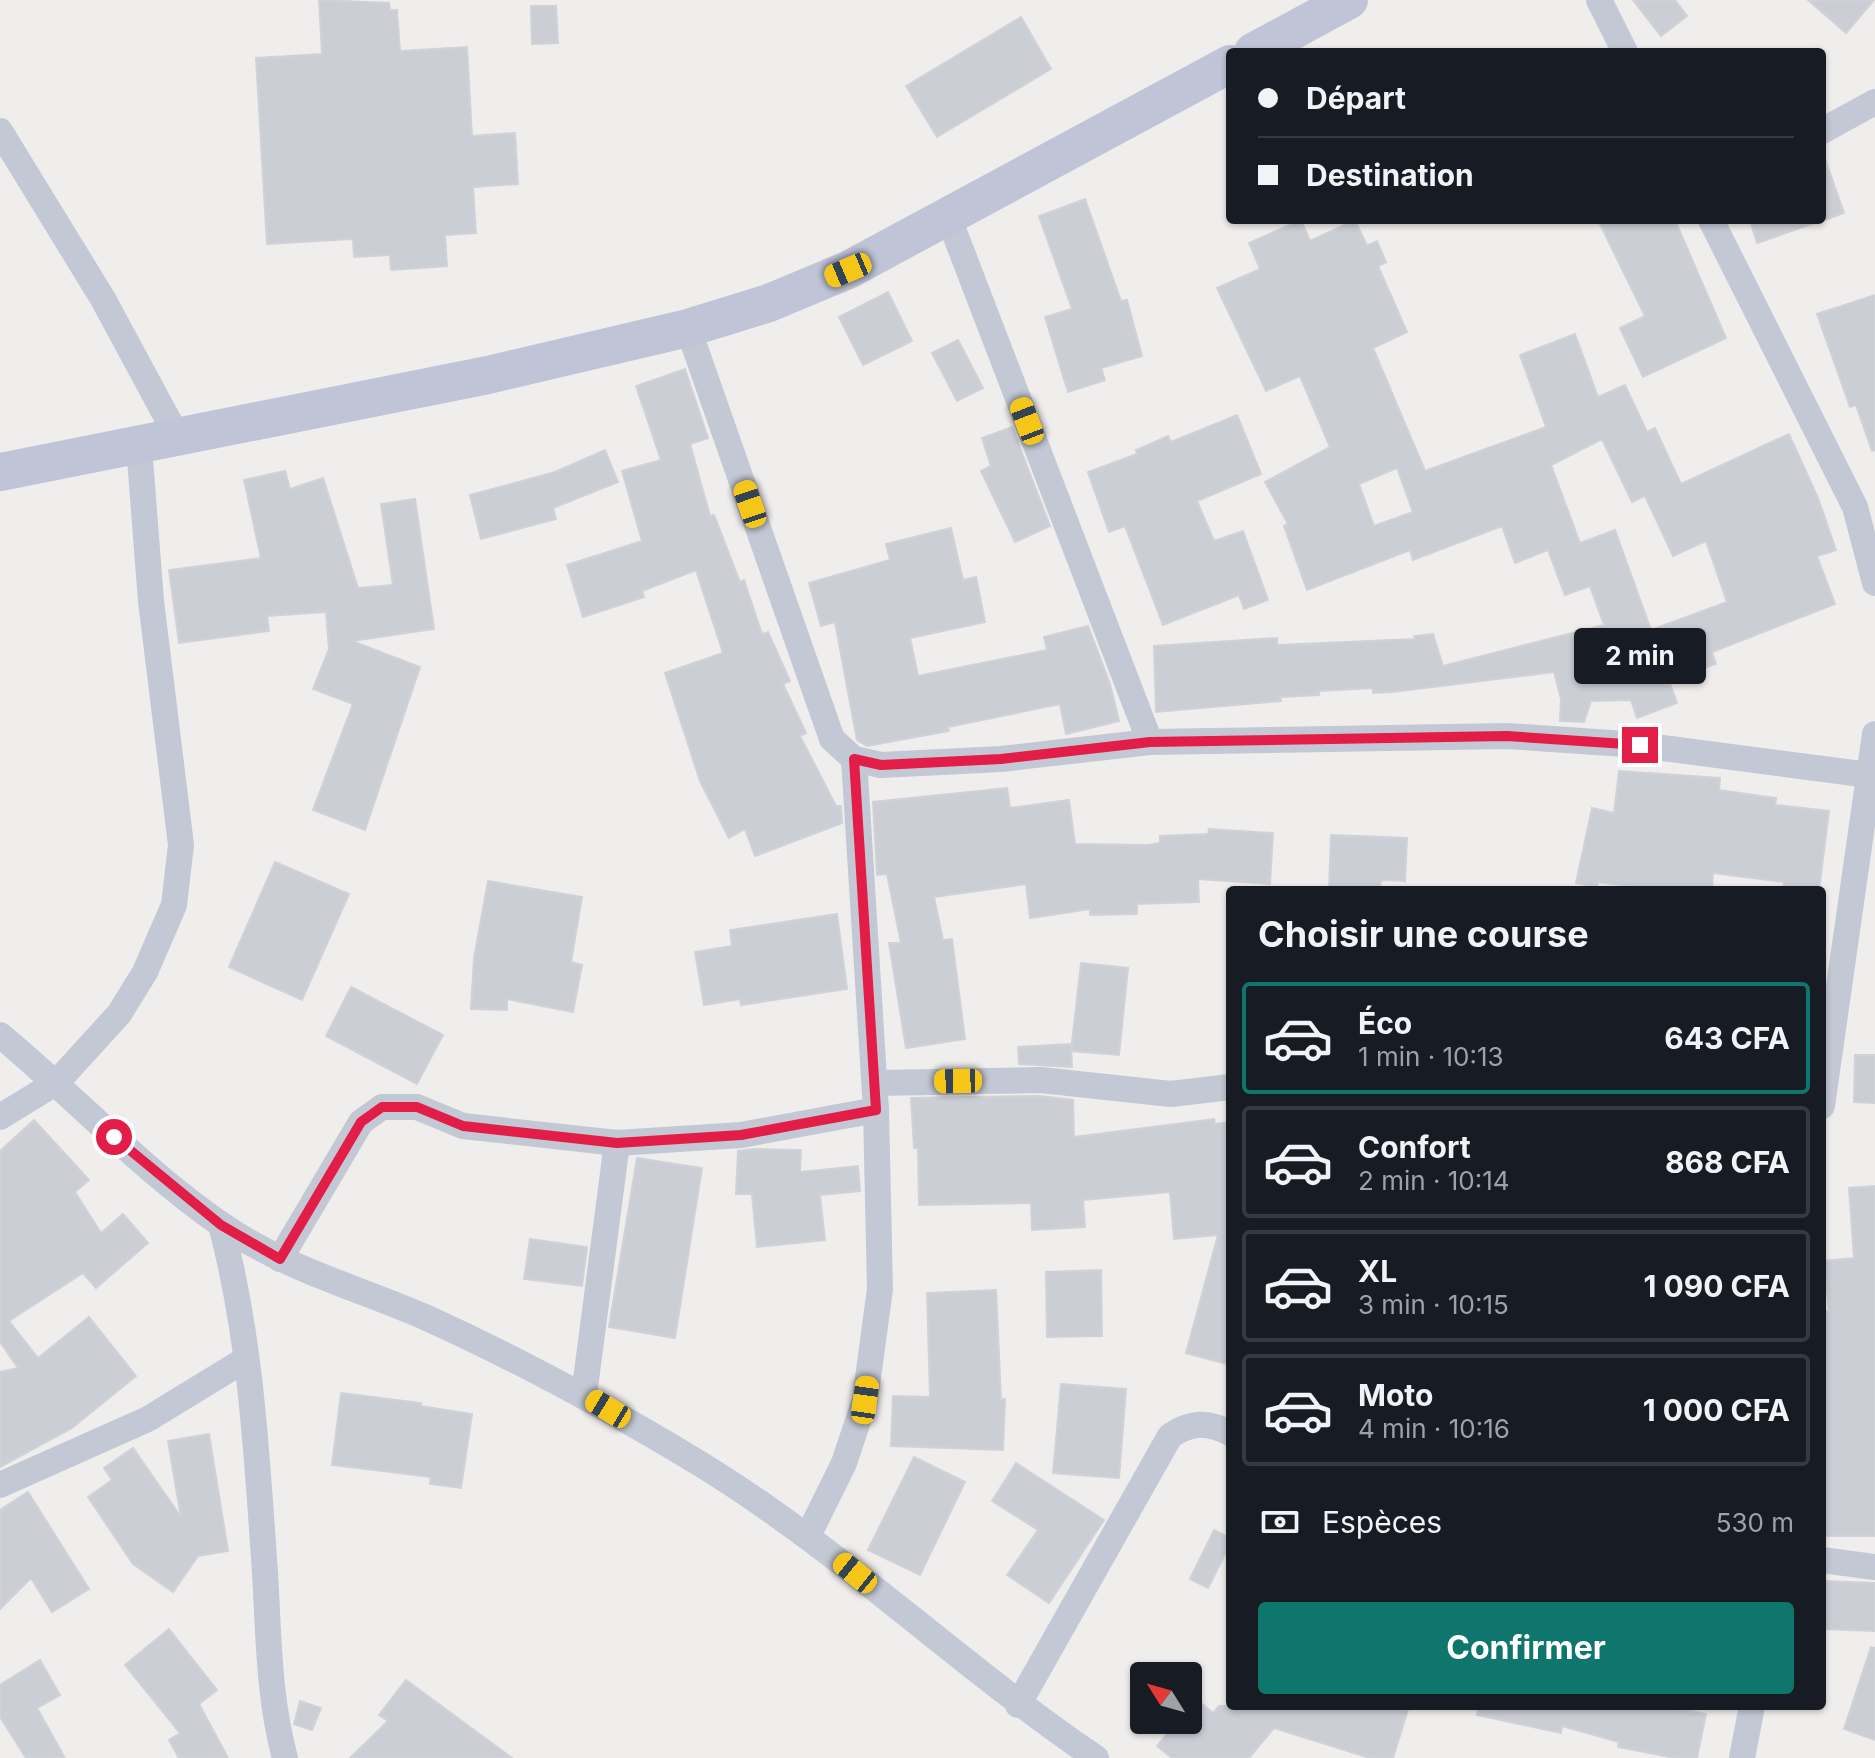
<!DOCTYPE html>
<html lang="fr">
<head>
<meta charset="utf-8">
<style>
	body { margin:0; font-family:Inter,sans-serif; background:#20242c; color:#f1f3f6; height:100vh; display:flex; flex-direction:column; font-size:30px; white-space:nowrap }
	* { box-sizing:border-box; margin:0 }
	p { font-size:26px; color:#9ea1a6 }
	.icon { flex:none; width:44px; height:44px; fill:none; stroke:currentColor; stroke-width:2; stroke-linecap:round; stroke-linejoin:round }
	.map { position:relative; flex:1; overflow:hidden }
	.drawer { position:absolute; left:1226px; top:886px; width:600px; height:824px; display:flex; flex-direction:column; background:#171b24; border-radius:8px; box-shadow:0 2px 6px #0004 }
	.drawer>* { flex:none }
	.hud { position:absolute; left:1226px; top:48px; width:600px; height:176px; border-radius:8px; box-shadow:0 2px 6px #0004; display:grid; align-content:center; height:176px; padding:0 32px; background:#171b24 }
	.needle { width:52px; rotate:307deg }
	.tools { position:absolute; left:1130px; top:1662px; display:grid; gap:16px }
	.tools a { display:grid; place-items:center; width:72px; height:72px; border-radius:8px; background:#171b24; box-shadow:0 2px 6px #0004; font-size:40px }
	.end { position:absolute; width:36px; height:36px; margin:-18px; border:10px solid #e11d48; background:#fff; box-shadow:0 0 0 4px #fff }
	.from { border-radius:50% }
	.bubble { position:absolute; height:56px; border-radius:8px; background:#171b24; box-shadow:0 2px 6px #0004; font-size:26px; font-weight:700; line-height:56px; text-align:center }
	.car { position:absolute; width:24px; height:48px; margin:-24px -12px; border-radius:10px; box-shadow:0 0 6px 2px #0007; background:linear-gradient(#f5c518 24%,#345 0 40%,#f5c518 0 76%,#345 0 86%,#f5c518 0) }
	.hud b { display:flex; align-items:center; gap:28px; height:76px; font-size:30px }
	.hud b+b { border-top:2px solid #363941 }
	.hud i { width:20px; height:20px; background:#f1f3f6 }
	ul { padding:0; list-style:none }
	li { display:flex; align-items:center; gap:24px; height:112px; margin:0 16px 12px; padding:0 16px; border:4px solid #363941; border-radius:8px }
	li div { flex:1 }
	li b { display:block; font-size:30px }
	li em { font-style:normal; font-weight:700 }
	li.current { border-color:#0f766e }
	li>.icon { width:72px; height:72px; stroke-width:1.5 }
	h2 { padding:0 32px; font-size:36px; line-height:96px }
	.pay { display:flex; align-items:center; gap:20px; height:88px; padding:0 32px; font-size:30px }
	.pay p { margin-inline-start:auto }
	.action { display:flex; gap:16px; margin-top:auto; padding:16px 32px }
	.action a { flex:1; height:92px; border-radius:8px; background:#0f766e; color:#fff; font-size:32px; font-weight:700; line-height:92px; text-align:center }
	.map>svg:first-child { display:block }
	.building { fill:#ccced5; stroke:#d1d1d9; stroke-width:2; fill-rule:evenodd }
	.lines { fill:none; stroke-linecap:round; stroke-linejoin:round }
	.street { stroke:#c3c8d5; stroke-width:26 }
	.secondary { stroke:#bfc4d7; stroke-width:38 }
	.route { stroke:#e11d48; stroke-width:10 }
</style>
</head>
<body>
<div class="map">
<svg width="1875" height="1758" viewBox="0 0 1875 1758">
	<rect width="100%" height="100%" fill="#f0eeed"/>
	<!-- building -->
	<g class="building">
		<polygon points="319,0 389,3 390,10 397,10 400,51 467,47 472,136 515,133 518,184 473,187 476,233 445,235 447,266 391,270 390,255 354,257 353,239 267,244 256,58 322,54"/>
		<polygon points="1633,0 1675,0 1687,16 1661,36"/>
		<polygon points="1808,0 1874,0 1846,33"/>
		<polygon points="531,6 556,6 558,43 532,44"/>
		<polygon points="1021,17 1051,69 937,137 906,86"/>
		<polygon points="1825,159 1844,213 1822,221 1822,160"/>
		<polygon points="1085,199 1121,301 1127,300 1142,356 1101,368 1105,380 1068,392 1045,317 1072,309 1039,216"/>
		<path d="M1301,220L1310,241L1355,220L1367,246L1377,241L1386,262L1378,266L1407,332L1373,348L1425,471L1546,427L1520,355L1575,334L1598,397L1625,385L1647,432L1655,428L1681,484L1789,434L1818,498L1836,550L1817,556L1835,604L1712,652L1716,664L1669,681L1677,703L1637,718L1631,700L1591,701L1584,722L1560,721L1561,699L1554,672L1392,692L1373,693V688L1319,691V695L1280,697L1281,701L1156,712L1154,646L1277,638V645L1415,639L1414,636L1433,634L1443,666L1604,625L1590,586L1565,595L1548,550L1515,563L1502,526L1413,560L1410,550L1307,590L1284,526L1288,524L1265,482L1330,447L1300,376L1266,391L1217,288L1260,269L1249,243ZM1602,439L1632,502L1645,496L1673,556L1706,541L1727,602L1651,630L1615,530L1580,543L1551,465ZM1397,468L1413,512L1374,526L1359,484Z"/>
		<polygon points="1598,220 1675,220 1726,338 1643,377 1620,328 1645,316"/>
		<polygon points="1750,220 1814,220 1815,223 1757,243"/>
		<polygon points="888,292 912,341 863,365 839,317"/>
		<polygon points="1875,295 1875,450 1872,451 1856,405 1850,407 1817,314"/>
		<polygon points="958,340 983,388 957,401 932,353"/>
		<polygon points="685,369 708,438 690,444 710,516 714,515 740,582 744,580 762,634 768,632 790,681 783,684 806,733 800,736 836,806 841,806 842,823 755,856 745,829 729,838 700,781 665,673 723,653 696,570 642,591 644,597 583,617 567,565 642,541 622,471 661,460 636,386"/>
		<polygon points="1237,415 1261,474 1197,501 1214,541 1243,531 1268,600 1244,609 1239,595 1163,625 1125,526 1109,532 1088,472 1137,454 1136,450 1168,436 1171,442"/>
		<polygon points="1012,427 1050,526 1015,542 981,471 991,466 982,438"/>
		<polygon points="605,450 618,482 553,508 556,519 481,539 470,495 555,472"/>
		<polygon points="285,471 290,489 323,478 358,588 393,585 381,504 415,499 434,629 352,641 420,667 365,830 313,810 353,704 313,689 329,649 326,612 267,616 269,631 179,643 169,570 261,558 244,480"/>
		<polygon points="951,528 963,580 976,577 985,622 910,638 918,676 1047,650 1044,637 1088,626 1110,684 1119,721 1066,734 1060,704 948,727 949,731 867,746 857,740 835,622 821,626 809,583 890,560 886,544"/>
		<polygon points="1619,771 1720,778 1719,790 1776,798 1775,805 1829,811 1819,890 1783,890 1784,882 1713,873 1712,890 1660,890 1598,882 1597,887 1576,883 1592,808 1614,813"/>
		<polygon points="1007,788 1010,808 1069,800 1075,844 1148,845 1160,843 1160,836 1208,834 1209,829 1273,833 1270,884 1198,879 1199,902 1137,904 1137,914 1090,915 1090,909 1030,918 1026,884 934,897 943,940 952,939 965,1039 906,1048 889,943 901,943 887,874 877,875 873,802"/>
		<polygon points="1331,835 1407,838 1405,881 1381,880 1380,890 1329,890"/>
		<polygon points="275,862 349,894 302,1000 229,967"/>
		<polygon points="488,881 582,897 571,962 582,965 573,1012 507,999 507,1010 471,1009 474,958"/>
		<polygon points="837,914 847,989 741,1005 740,999 704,1005 695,952 732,946 730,930"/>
		<polygon points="1081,963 1128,968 1119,1055 1071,1051"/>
		<polygon points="351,987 443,1035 417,1084 326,1036"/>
		<polygon points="1071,1044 1072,1067 1019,1064 1018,1047"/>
		<polygon points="1855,1055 1875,1055 1875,1103 1854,1102"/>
		<polygon points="1040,1096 1073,1100 1074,1137 1214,1119 1215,1124 1230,1122 1230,1365 1186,1353 1218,1235 1174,1239 1170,1192 1083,1200 1085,1227 1032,1230 1031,1203 919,1205 918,1148 914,1148 911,1098"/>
		<polygon points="34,1120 89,1180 75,1192 101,1233 123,1214 148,1243 96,1288 83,1273 9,1321 38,1358 89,1317 136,1376 72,1428 0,1467 0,1372 18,1368 0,1342 0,1151"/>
		<polygon points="755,1149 801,1150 800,1172 858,1166 860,1191 820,1195 825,1240 757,1247 752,1194 736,1194 738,1151"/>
		<polygon points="637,1158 702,1168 675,1338 609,1327"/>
		<polygon points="1875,1186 1875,1536 1822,1536 1822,1312 1829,1311 1824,1261 1854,1258 1849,1188"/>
		<polygon points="530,1239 587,1247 582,1286 524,1279"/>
		<polygon points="1101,1270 1102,1336 1047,1337 1046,1272"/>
		<polygon points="996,1290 1001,1399 1005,1399 1003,1450 891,1446 893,1396 930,1397 927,1293"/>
		<polygon points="1061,1384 1126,1389 1119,1478 1053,1473"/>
		<polygon points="341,1393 421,1403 420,1406 472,1414 461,1488 430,1484 431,1477 332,1465"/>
		<polygon points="209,1434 228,1551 198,1556 173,1592 133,1564 88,1497 112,1480 104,1468 133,1448 181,1517 168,1441"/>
		<polygon points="914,1457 965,1482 920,1575 868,1550"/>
		<polygon points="1016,1463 1104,1520 1049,1603 1007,1575 1038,1530 992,1501"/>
		<polygon points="28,1492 89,1589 52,1612 31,1578 0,1609 0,1510"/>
		<polygon points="1214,1530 1230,1538 1230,1544 1208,1588 1190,1579"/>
		<polygon points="1822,1581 1875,1583 1875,1631 1822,1629"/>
		<polygon points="169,1629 217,1690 199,1704 228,1758 179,1758 169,1740 180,1733 125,1665"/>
		<polygon points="1871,1647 1875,1648 1875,1740 1844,1729"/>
		<polygon points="40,1660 60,1695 37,1708 65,1758 26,1758 0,1717 0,1685"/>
		<polygon points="406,1680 512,1758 350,1758 388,1721 379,1715"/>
		<polygon points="1188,1692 1213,1713 1219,1706 1409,1706 1393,1758 1370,1758 1274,1728 1249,1758 1172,1758 1157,1746 1178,1720 1188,1720"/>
		<polygon points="300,1701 321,1708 312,1730 294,1724"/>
		<polygon points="1478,1706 1663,1706 1706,1714 1697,1758 1675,1758 1618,1747 1619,1742 1562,1726 1561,1733 1477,1715"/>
	</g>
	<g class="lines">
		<!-- street -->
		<g class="street">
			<polyline points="1599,0 1625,52"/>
			<polyline points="0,131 103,299 178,438"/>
			<polyline points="1822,131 1875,102"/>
			<polyline points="948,216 1150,742"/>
			<polyline points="1711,220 1855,507 1875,583"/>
			<polyline points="688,328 832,739 854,759 881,765 1001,759 1150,742 1507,736 1640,745 1869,775"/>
			<path d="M0,1035C75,1097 142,1170 222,1225C284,1268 358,1288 427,1318C522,1361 613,1411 702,1465C842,1551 960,1666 1096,1758"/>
			<polyline points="875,1083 1041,1080 1171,1094 1230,1087"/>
			<polyline points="1822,1106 1875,734"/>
			<polyline points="0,1117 57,1082 119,1014 145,972 174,905 181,845 151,601 139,446"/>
			<path d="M221,1225C250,1335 256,1444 264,1558C269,1625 267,1692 285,1758"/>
			<polyline points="280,1259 361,1122 382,1107 417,1107 463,1126 617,1143 741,1135 876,1110"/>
			<polyline points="584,1395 617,1143"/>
			<polyline points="0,1485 148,1419 246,1359"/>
			<polyline points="808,1536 844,1463 865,1400 880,1289 876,1110 854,759"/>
			<polyline points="1822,1560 1875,1567"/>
			<path d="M1018,1705L1170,1436C1191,1422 1207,1421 1230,1433"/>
			<polyline points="1742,1758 1752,1706"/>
		</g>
		<!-- secondary -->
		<g class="secondary">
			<polyline points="1253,52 1349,0"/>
			<polyline points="0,472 488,375 688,328 769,303 848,270 1230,64"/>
		</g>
	</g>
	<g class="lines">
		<!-- route -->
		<polyline class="route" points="114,1137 221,1225 280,1259 361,1122 382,1107 417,1107 463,1126 617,1143 741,1135 876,1110 854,759 881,765 1001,759 1150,742 1507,736 1640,745"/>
	</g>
</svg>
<div class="tools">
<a><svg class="needle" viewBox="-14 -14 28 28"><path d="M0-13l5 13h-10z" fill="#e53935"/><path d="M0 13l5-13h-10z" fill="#9ea1a6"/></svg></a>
</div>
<i class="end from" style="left:114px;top:1137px"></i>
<i class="end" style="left:1640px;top:745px"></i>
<div class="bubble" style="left:1574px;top:628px;width:132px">2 min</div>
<i class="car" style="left:848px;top:270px;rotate:247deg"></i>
<i class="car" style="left:1027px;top:421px;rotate:339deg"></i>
<i class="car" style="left:750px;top:504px;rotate:341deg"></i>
<i class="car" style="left:958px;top:1081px;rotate:269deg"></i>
<i class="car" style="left:865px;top:1400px;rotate:8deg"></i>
<i class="car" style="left:608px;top:1409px;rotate:301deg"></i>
<i class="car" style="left:855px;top:1573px;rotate:309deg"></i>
<div class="hud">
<b><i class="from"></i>Départ</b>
<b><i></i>Destination</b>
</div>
<section class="drawer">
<h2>Choisir une course</h2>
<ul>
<li class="current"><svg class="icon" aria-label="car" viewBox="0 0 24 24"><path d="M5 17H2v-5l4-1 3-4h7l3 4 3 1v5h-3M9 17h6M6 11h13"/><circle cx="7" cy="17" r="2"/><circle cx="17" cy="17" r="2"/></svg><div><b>Éco</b><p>1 min · 10:13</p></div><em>643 CFA</em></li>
<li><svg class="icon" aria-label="car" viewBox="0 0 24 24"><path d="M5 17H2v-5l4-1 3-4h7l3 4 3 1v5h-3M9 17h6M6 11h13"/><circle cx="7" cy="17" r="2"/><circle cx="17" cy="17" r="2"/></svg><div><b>Confort</b><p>2 min · 10:14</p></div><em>868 CFA</em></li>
<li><svg class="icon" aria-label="car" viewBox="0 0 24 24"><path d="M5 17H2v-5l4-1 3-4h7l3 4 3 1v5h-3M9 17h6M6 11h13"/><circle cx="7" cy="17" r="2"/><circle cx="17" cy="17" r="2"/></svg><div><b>XL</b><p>3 min · 10:15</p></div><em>1 090 CFA</em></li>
<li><svg class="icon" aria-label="car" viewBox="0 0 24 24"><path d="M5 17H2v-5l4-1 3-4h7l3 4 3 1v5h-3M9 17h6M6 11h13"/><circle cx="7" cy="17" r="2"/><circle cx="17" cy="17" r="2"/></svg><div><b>Moto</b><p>4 min · 10:16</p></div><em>1 000 CFA</em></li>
</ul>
<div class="pay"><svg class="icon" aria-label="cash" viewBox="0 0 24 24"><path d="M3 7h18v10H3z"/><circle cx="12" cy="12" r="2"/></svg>Espèces<p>530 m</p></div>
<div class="action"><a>Confirmer</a></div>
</section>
</div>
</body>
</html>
